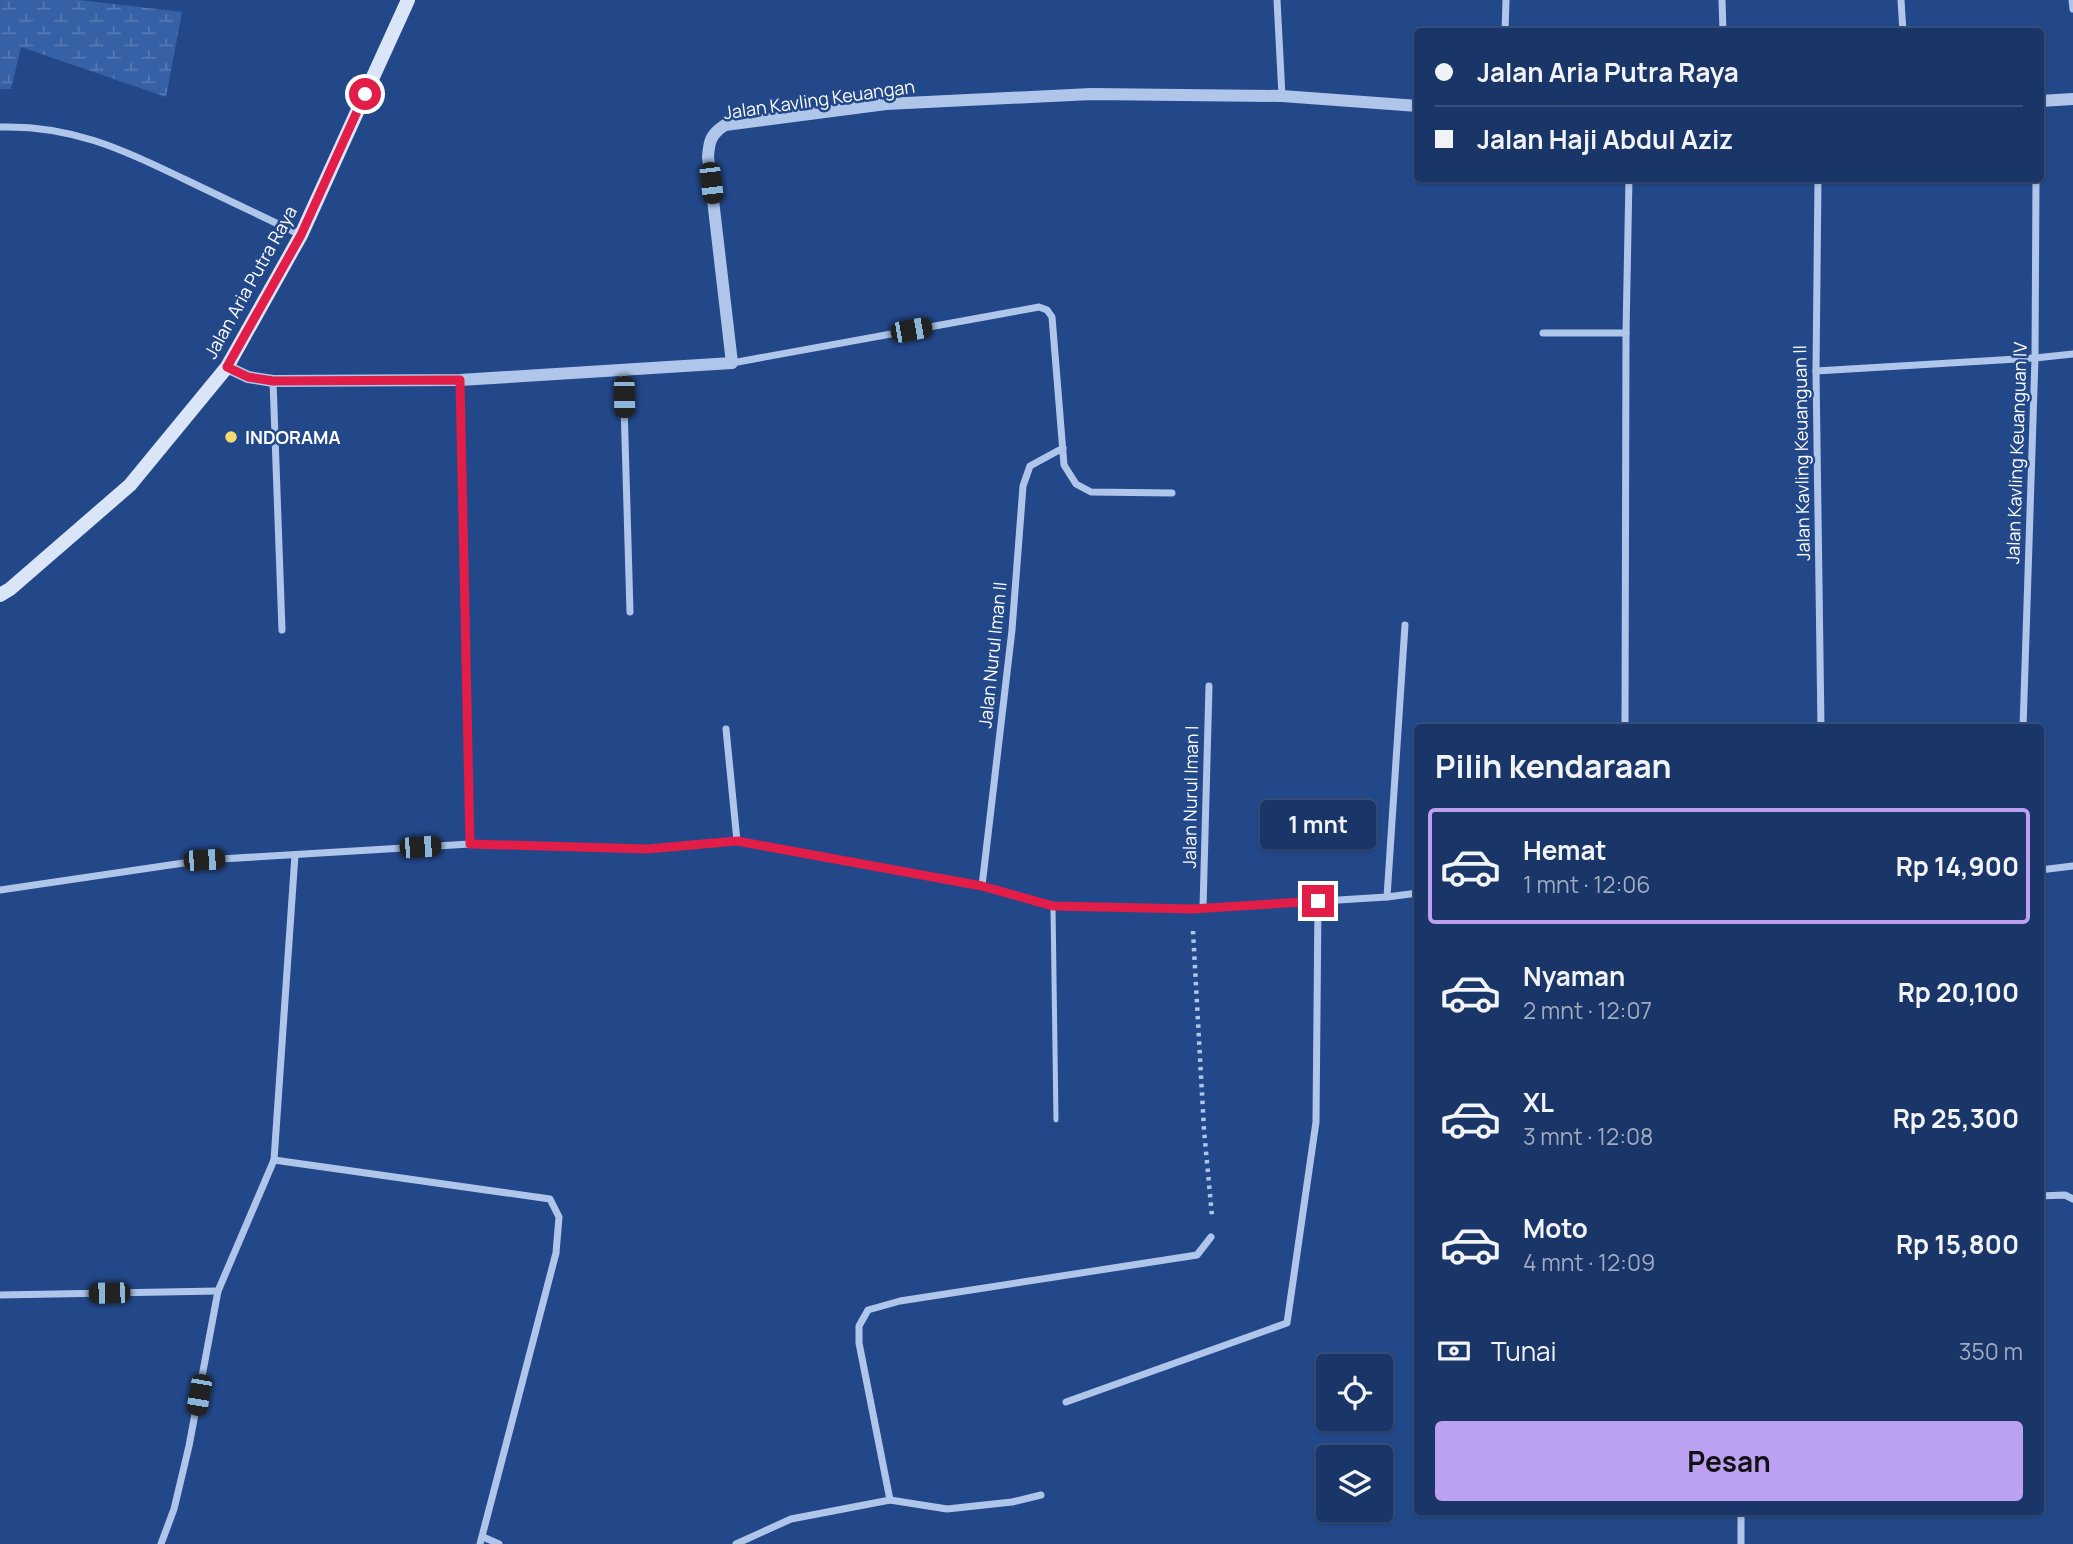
<!DOCTYPE html>
<html lang="id">
<head>
<meta charset="utf-8">
<style>
	body { margin:0; font-family:Manrope,sans-serif; background:#233e6e; color:#f1f3f6; height:100vh; display:flex; flex-direction:column; font-size:26px; white-space:nowrap }
	* { box-sizing:border-box; margin:0 }
	p { font-size:23px; color:#9fabc0 }
	.icon { flex:none; width:38px; height:38px; fill:none; stroke:currentColor; stroke-width:2; stroke-linecap:round; stroke-linejoin:round }
	.map { position:relative; flex:1; overflow:hidden }
	.details { position:absolute; left:1414px; top:724px; width:630px; height:791px; display:flex; flex-direction:column; background:#1a3668; border-radius:7px; box-shadow:0 2px 5px #0004,0 0 0 2px #38507c }
	.details>* { flex:none }
	.guide { position:absolute; left:1414px; top:28px; width:630px; height:154px; border-radius:7px; box-shadow:0 2px 5px #0004,0 0 0 2px #38507c; display:grid; align-content:center; height:154px; padding:0 21px; background:#1a3668 }
	.fabs { position:absolute; left:1316px; top:1354px; display:grid; gap:14px }
	.fabs a { display:grid; place-items:center; width:77px; height:77px; border-radius:7px; background:#1a3668; box-shadow:0 2px 5px #0004,0 0 0 2px #38507c; font-size:35px }
	.end { position:absolute; width:32px; height:32px; margin:-16px; border:9px solid #e11d48; background:#fff; box-shadow:0 0 0 4px #fff }
	.from { border-radius:50% }
	.bubble { position:absolute; height:49px; border-radius:7px; background:#1a3668; box-shadow:0 2px 5px #0004,0 0 0 2px #38507c; font-size:23px; font-weight:700; line-height:49px; text-align:center }
	.car { position:absolute; width:21px; height:42px; margin:-21px -10px; border-radius:9px; box-shadow:0 0 5px 2px #0007; background:linear-gradient(#222 24%,#8ab4d8 0 40%,#222 0 76%,#8ab4d8 0 86%,#222 0) }
	.guide b { display:flex; align-items:center; gap:24px; height:66px; font-size:26px }
	.guide b+b { border-top:2px solid #38507c }
	.guide i { width:18px; height:18px; background:#f1f3f6 }
	ul { padding:0; list-style:none }
	li { display:flex; align-items:center; gap:21px; height:116px; margin:0 14px 10px; padding:0 7px; border:4px solid transparent; border-radius:7px }
	li div { flex:1 }
	li b { display:block; font-size:26px }
	li em { font-style:normal; font-weight:700 }
	li.on { border-color:#bca0f2 }
	li>.icon { width:63px; height:63px; stroke-width:1.5 }
	h2 { padding:0 21px; font-size:32px; line-height:84px }
	.pay { display:flex; align-items:center; gap:18px; height:77px; padding:0 21px; font-size:26px }
	.pay p { margin-inline-start:auto }
	.cta { display:flex; gap:14px; margin-top:auto; padding:14px 21px }
	.cta a { flex:1; height:80px; border-radius:7px; background:#bca0f2; color:#111; font-size:28px; font-weight:700; line-height:80px; text-align:center }
	.map>svg:first-child { display:block }
	.wetland { fill:url(#wetland-marsh) }
	.lines { fill:none; stroke-linecap:round; stroke-linejoin:round }
	.path { stroke:#afc6ea; stroke-width:4.5; stroke-dasharray:3.5 5; stroke-linecap:butt }
	.service { stroke:#afc6ea; stroke-width:5 }
	.minor { stroke:#afc6ea; stroke-width:7 }
	.tertiary { stroke:#afc6ea; stroke-width:12 }
	.secondary { stroke:#dae5f8; stroke-width:14 }
	.route { stroke:#e11d48; stroke-width:9 }
	.poi-dot { fill:#f5d972; stroke:#23488a; stroke-width:2.5 }
	.labels { text-anchor:middle; dominant-baseline:central; stroke-width:5; stroke-linejoin:round; paint-order:stroke }
	.street-label { font-size:18px; fill:#fff; stroke:#23488a }
	.poi-label { font-size:18px; font-weight:bold; fill:#fff; stroke:#23488a; text-anchor:start }
</style>
</head>
<body>
<div class="map">
<svg width="2073" height="1544" viewBox="0 0 2073 1544">
	<defs>
		<pattern id="wetland-marsh" width="20" height="14" patternUnits="userSpaceOnUse" patternTransform="scale(1.75)"><rect width="20" height="14" fill="#3761a7"/><path d="M1 5h8M5 5V1M11 12h8M15 12V8" fill="none" stroke="#5579b4"/></pattern>
	</defs>
	<rect width="100%" height="100%" fill="#23488a"/>
	<!-- wetland -->
	<polygon class="wetland" points="0,0 80,0 182,12 166,97 21,47 11,89 0,89"/>
	<g class="lines">
		<!-- path -->
		<polyline class="path" points="1193,931 1204,1130 1212,1216"/>
		<!-- service -->
		<polyline class="service" points="1053,906 1056,1120"/>
		<!-- minor -->
		<g class="minor">
			<polyline points="1277,0 1282,96"/>
			<polyline points="1722,0 1723,32"/>
			<polyline points="1901,0 1903,32"/>
			<polyline points="2072,0 2073,9"/>
			<polyline points="1505,32 1506,0"/>
			<path d="M0,127C72,125 121,149 184,179C223,198 262,216 301,235"/>
			<polyline points="1818,178 1816,371 1821,728"/>
			<polyline points="1543,333 1626,333"/>
			<polyline points="732,363 1039,307 1047,310 1052,317 1064,465 1076,484 1091,492 1172,493"/>
			<polyline points="623,370 630,612"/>
			<polyline points="1816,371 2035,358 2073,354"/>
			<polyline points="460,380 470,844"/>
			<polyline points="273,381 282,630"/>
			<polyline points="1625,728 1626,333 1629,178"/>
			<polyline points="2023,728 2035,358 2036,178"/>
			<polyline points="726,729 737,841"/>
			<polyline points="2040,870 2073,866"/>
			<polyline points="982,886 1012,630 1023,486 1030,466 1063,448"/>
			<polyline points="0,890 204,860 470,844 647,849 737,841 982,886 1053,906 1192,909 1387,897 1418,893"/>
			<polyline points="1387,897 1405,625"/>
			<polyline points="1203,908 1209,686"/>
			<polyline points="274,1160 550,1199 559,1217 556,1253 480,1544"/>
			<polyline points="2040,1196 2065,1195 2073,1199"/>
			<polyline points="0,1295 218,1291"/>
			<polyline points="1066,1402 1287,1323 1316,1122 1318,901"/>
			<polyline points="890,1500 859,1343 859,1326 868,1310 900,1301 1197,1255 1211,1237"/>
			<polyline points="1741,1512 1741,1544"/>
			<polyline points="483,1537 499,1544"/>
			<polyline points="161,1544 174,1509 189,1446 218,1291 274,1160 295,855"/>
			<polyline points="736,1544 791,1519 890,1500 947,1509 1012,1502 1041,1495"/>
		</g>
		<!-- tertiary -->
		<g class="tertiary">
			<polyline points="2040,101 2073,99"/>
			<path d="M227,367L248,377L273,381L460,380L732,363L708,157C709,141 711,134 725,125L886,104L1091,94L1282,96L1418,106"/>
		</g>
		<!-- secondary -->
		<polyline class="secondary" points="0,595 10,589 130,485 227,367 301,235 408,0"/>
	</g>
	<g class="lines">
		<!-- route -->
		<polyline class="route" points="365,94 301,235 227,367 248,377 273,381 460,380 470,844 647,849 737,841 982,886 1053,906 1192,909 1318,901"/>
	</g>
	<!-- markers -->
	<circle class="poi-dot" cx="231" cy="437" r="7"/>
	<g class="labels">
		<!-- street labels -->
		<g class="street-label">
			<text transform="translate(819 99) rotate(-8)">Jalan Kavling Keuangan</text>
			<text transform="translate(250 282) rotate(-61)">Jalan Aria Putra Raya</text>
			<text transform="translate(1801 453) rotate(-91)">Jalan Kavling Keuanguan II</text>
			<text transform="translate(2016 453) rotate(-88)">Jalan Kavling Keuanguan IV</text>
			<text transform="translate(992 655) rotate(-84)">Jalan Nurul Iman II</text>
			<text transform="translate(1190 797) rotate(-89)">Jalan Nurul Iman I</text>
		</g>
		<!-- poi labels -->
		<g class="poi-label">
			<text x="245" y="437">INDORAMA</text>
		</g>
	</g>
</svg>
<div class="fabs">
<a><svg class="icon" aria-label="locate" viewBox="0 0 24 24"><circle cx="12" cy="12" r="6"/><path d="M12 2v4M12 18v4M2 12h4M18 12h4"/></svg></a>
<a><svg class="icon" aria-label="layers" viewBox="0 0 24 24"><path d="M12 4l9 5-9 5-9-5zM3 14l9 5 9-5"/></svg></a>
</div>
<i class="end from" style="left:365px;top:94px"></i>
<i class="end" style="left:1318px;top:901px"></i>
<div class="bubble" style="left:1260px;top:800px;width:116px">1 mnt</div>
<i class="car" style="left:711px;top:183px;rotate:173deg"></i>
<i class="car" style="left:911px;top:330px;rotate:80deg"></i>
<i class="car" style="left:624px;top:397px;rotate:179deg"></i>
<i class="car" style="left:420px;top:847px;rotate:86deg"></i>
<i class="car" style="left:204px;top:860px;rotate:87deg"></i>
<i class="car" style="left:109px;top:1293px;rotate:269deg"></i>
<i class="car" style="left:199px;top:1395px;rotate:190deg"></i>
<div class="guide">
<b><i class="from"></i>Jalan Aria Putra Raya</b>
<b><i></i>Jalan Haji Abdul Aziz</b>
</div>
<section class="details">
<h2>Pilih kendaraan</h2>
<ul>
<li class="on"><svg class="icon" aria-label="car" viewBox="0 0 24 24"><path d="M5 17H2v-5l4-1 3-4h7l3 4 3 1v5h-3M9 17h6M6 11h13"/><circle cx="7" cy="17" r="2"/><circle cx="17" cy="17" r="2"/></svg><div><b>Hemat</b><p>1 mnt · 12:06</p></div><em>Rp 14,900</em></li>
<li><svg class="icon" aria-label="car" viewBox="0 0 24 24"><path d="M5 17H2v-5l4-1 3-4h7l3 4 3 1v5h-3M9 17h6M6 11h13"/><circle cx="7" cy="17" r="2"/><circle cx="17" cy="17" r="2"/></svg><div><b>Nyaman</b><p>2 mnt · 12:07</p></div><em>Rp 20,100</em></li>
<li><svg class="icon" aria-label="car" viewBox="0 0 24 24"><path d="M5 17H2v-5l4-1 3-4h7l3 4 3 1v5h-3M9 17h6M6 11h13"/><circle cx="7" cy="17" r="2"/><circle cx="17" cy="17" r="2"/></svg><div><b>XL</b><p>3 mnt · 12:08</p></div><em>Rp 25,300</em></li>
<li><svg class="icon" aria-label="car" viewBox="0 0 24 24"><path d="M5 17H2v-5l4-1 3-4h7l3 4 3 1v5h-3M9 17h6M6 11h13"/><circle cx="7" cy="17" r="2"/><circle cx="17" cy="17" r="2"/></svg><div><b>Moto</b><p>4 mnt · 12:09</p></div><em>Rp 15,800</em></li>
</ul>
<div class="pay"><svg class="icon" aria-label="cash" viewBox="0 0 24 24"><path d="M3 7h18v10H3z"/><circle cx="12" cy="12" r="2"/></svg>Tunai<p>350 m</p></div>
<div class="cta"><a>Pesan</a></div>
</section>
</div>
</body>
</html>
